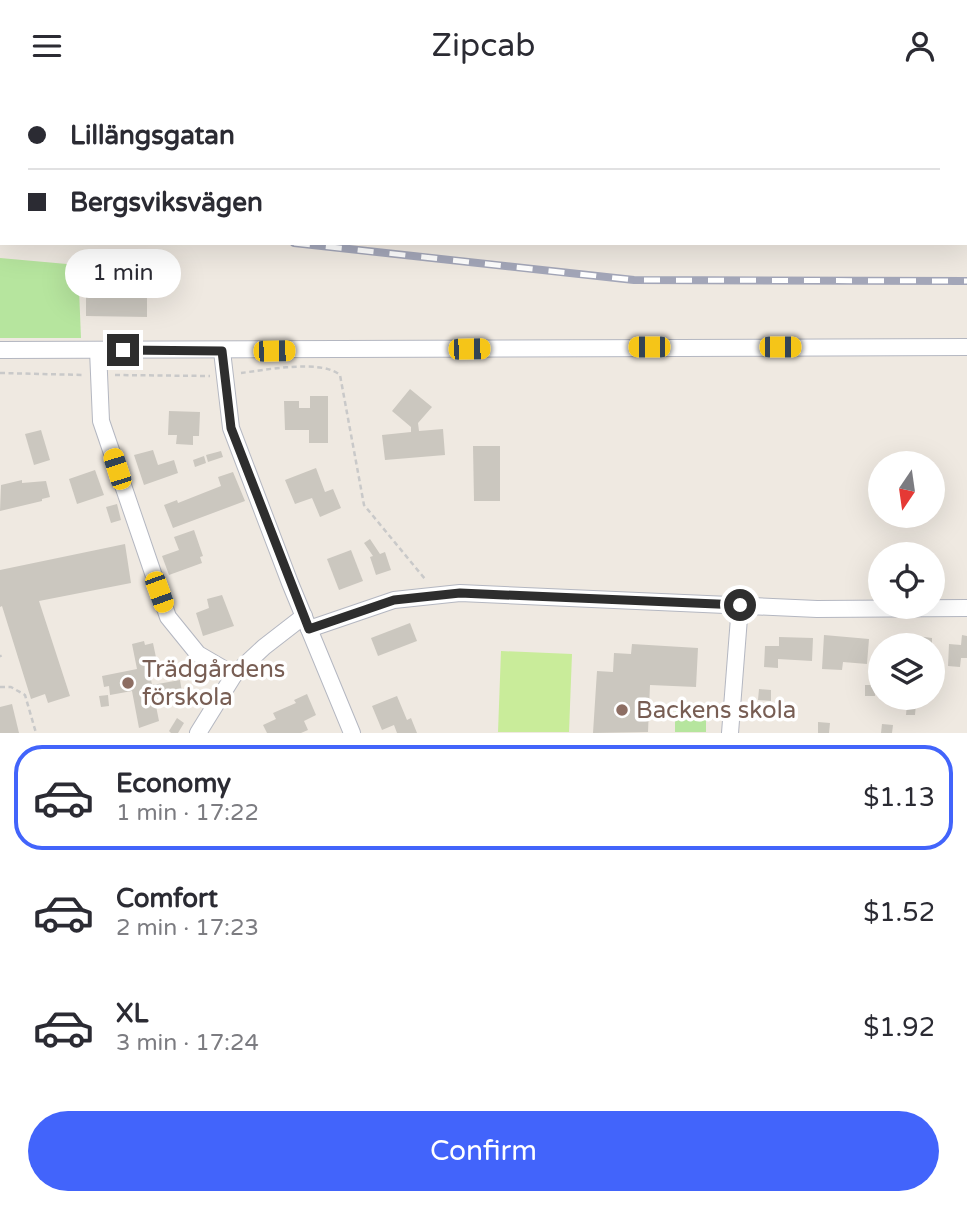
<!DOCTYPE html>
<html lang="en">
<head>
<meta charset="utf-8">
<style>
	body { margin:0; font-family:"Varela Round",sans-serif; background:#f7f7f7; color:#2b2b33; height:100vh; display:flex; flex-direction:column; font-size:26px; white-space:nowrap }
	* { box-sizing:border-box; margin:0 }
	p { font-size:23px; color:#7c7c81 }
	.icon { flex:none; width:38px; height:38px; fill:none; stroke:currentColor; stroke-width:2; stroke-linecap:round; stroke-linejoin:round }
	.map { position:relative; height:642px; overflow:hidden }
	.drawer { display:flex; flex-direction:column; background:#fff; flex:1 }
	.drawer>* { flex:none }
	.banner { position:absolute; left:0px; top:0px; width:968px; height:154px; box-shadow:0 7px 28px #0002; display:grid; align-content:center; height:154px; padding:0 28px; background:#fff }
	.needle { width:46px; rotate:193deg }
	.tools { position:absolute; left:868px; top:360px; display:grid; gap:14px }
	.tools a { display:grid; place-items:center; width:77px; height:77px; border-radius:50%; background:#fff; box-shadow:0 7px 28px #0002; font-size:35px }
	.end { position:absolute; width:32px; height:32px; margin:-16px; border:9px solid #2e2e2e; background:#fff; box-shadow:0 0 0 4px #fff }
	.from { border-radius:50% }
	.bubble { position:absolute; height:49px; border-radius:24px; background:#fff; box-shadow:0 7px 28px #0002; font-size:23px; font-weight:600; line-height:49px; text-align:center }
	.car { position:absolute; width:21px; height:42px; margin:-21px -10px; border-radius:9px; box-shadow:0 0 5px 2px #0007; background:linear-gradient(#f5c518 24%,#345 0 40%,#f5c518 0 76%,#345 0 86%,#f5c518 0) }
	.banner b { display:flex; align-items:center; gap:24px; height:66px; font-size:26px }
	.banner b+b { border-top:2px solid #e1e1e2 }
	.banner i { width:18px; height:18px; background:#2b2b33 }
	ul { padding:12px 0 0; list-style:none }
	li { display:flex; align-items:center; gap:21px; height:105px; margin:0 14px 10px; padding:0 14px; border:4px solid transparent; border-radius:28px }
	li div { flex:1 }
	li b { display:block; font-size:26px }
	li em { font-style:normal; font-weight:600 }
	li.on { border-color:#4264fb }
	li>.icon { width:63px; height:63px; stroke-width:1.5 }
	.cta { display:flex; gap:14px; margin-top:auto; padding:14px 28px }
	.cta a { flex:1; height:80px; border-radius:42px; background:#4264fb; color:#fff; font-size:28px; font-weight:600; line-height:80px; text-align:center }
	header { display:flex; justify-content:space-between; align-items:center; height:91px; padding:0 28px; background:#fff; font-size:32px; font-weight:600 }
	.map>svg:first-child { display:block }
	.green { fill:#b6e59e }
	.pitch { fill:#c9ec9a }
	.building { fill:#cbc7bf }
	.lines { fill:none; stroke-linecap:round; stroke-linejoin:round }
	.minor-casing { stroke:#b4b7c1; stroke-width:18 }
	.secondary-casing { stroke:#b4b7c1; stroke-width:24 }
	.path { stroke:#c9c9c9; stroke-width:2.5; stroke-dasharray:5 3.5; stroke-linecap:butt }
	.minor { stroke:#fff; stroke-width:16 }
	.secondary { stroke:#fff; stroke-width:23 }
	.rail-casing { stroke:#a3a6b8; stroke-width:8 }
	.rail { stroke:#fff; stroke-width:5; stroke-dasharray:16; stroke-linecap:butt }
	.route { stroke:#2e2e2e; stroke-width:9 }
	.education-dot { fill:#8d6e63; stroke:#fff; stroke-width:2.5 }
	.labels { text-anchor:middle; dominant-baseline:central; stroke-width:7; stroke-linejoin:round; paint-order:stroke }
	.education-label { font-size:24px; fill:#785e54; stroke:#fff; text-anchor:start }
</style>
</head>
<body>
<header><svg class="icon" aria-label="menu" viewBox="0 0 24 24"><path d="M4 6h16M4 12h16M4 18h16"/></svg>Zipcab<svg class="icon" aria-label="person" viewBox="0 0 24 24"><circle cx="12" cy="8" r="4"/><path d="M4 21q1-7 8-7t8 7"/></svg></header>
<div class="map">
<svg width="967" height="642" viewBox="0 0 967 642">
	<rect width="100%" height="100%" fill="#efe9e1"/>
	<!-- green -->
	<g class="green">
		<polygon points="639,0 967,0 967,25 966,2"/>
		<polygon points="0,167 78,174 81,247 0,247"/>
		<polygon points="675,620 706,621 706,641 675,641"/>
	</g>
	<!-- pitch -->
	<polygon class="pitch" points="501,560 572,563 569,641 498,641"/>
	<!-- building -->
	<g class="building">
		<polygon points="86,189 147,189 147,226 86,225"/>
		<polygon points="410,298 432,316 418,332 419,340 443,338 445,364 385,369 382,344 411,341 411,336 392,320"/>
		<polygon points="310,305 328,305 328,352 309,352 309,339 285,339 284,310 299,310 299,317 310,317"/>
		<polygon points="169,320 200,321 199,345 193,345 193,354 176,353 177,344 168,344"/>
		<polygon points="41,339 50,369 34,374 25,343"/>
		<polygon points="473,355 500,355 500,410 474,410"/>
		<polygon points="153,359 158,374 174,369 178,382 144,394 134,364"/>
		<polygon points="221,360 223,366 208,371 206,364"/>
		<polygon points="204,365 206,372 195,376 193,369"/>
		<polygon points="316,377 325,401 333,398 341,417 320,426 312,407 295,413 285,389"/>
		<polygon points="95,379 104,404 77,413 69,388"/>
		<polygon points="233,381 245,410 173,437 164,414 177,409 178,412 221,395 218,386"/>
		<polygon points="22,389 22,392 46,390 50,406 42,408 42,410 0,420 1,394"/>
		<polygon points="117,413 121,429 111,432 106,416"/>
		<polygon points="194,439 203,465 200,466 202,472 169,484 162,465 179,459 174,446"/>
		<polygon points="370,448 380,463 385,461 391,479 376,484 370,466 373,465 364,452"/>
		<polygon points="125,453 131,492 39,510 70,605 48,612 45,603 31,608 2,515 0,516 0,479"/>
		<polygon points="351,459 363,490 339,499 327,468"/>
		<polygon points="222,504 234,535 203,545 196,522 209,517 207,508"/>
		<polygon points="410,532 417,550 378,565 371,547"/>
		<polygon points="900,543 932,547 932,555 899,555"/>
		<polygon points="824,544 869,548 867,573 843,571 842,579 822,578"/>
		<polygon points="962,544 967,545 967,567 961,567 960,576 948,575 949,553 961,554"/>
		<polygon points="779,546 813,547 812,570 778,568 778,577 764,576 765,555 779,555"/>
		<polygon points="144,550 145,554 153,552 159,581 150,583 152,594 180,589 182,601 178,601 180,610 156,615 159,630 139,637 132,600 110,604 109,595 104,596 102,585 137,578 132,553"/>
		<polygon points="632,553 698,557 696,596 650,594 648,641 593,642 597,580 613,581 614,562 631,563"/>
		<rect x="865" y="594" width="10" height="11"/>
		<polygon points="759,598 771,599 771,610 758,609"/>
		<polygon points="307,603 316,624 304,630 308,639 301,642 267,642 263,634 276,628 273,622 296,612 294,609"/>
		<polygon points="108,604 109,615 101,616 99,605"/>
		<polygon points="397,605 407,629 411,627 417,642 397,642 394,634 382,639 372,615"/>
		<polygon points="907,612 916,613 915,624 906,624"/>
		<polygon points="12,613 19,642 0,642 0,616"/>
		<polygon points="177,627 184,632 178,642 171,642 169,640"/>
		<polygon points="818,631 830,632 829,642 818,642"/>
		<polygon points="882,633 893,634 892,642 881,642"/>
	</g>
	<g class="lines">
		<defs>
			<g id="minor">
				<polyline points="0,259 967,256"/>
				<polyline points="98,259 101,330 168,526 198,563 234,584"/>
				<polyline points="222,260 231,337 290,492 352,642"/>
				<polyline points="309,538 394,509 460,502 817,518 967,517"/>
				<polyline points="198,642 234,584 264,556 304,525"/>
				<polyline points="730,642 740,514"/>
			</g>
			<g id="secondary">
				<polyline points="413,0 427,2"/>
				<polyline points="966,48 967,48"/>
			</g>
		</defs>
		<!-- minor casing -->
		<use href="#minor" class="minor-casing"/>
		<!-- secondary casing -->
		<use href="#secondary" class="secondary-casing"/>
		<!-- path -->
		<g class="path">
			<polyline points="0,282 84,284"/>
			<path d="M241,282C265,279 321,268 340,284L364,414L425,488"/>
			<polyline points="115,284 210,285"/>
			<polyline points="0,564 1,566"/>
			<polyline points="0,596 11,596 25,604 36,642"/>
		</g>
		<!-- minor -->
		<use href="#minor" class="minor"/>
		<!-- secondary -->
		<use href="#secondary" class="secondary"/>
		<defs>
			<g id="rail">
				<polyline points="0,86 2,87"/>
				<polyline points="294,152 634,189 967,190"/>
			</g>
		</defs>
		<!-- rail casing -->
		<use href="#rail" class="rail-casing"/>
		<!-- rail -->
		<use href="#rail" class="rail"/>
	</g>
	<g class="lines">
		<!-- route -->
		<polyline class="route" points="123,259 222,260 231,337 309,538 394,509 460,502 740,514"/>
	</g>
	<!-- markers -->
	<g class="education-dot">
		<circle cx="128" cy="592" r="7"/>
		<circle cx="622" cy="619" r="7"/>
	</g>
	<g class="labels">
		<!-- education labels -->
		<g class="education-label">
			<text x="142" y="578">Trädgårdens<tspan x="142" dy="28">förskola</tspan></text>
			<text x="636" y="619">Backens skola</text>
		</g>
	</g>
</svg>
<div class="tools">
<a><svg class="needle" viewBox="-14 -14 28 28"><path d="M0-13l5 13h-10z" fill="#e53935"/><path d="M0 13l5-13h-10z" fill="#7c7c81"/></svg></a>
<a><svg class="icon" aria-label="locate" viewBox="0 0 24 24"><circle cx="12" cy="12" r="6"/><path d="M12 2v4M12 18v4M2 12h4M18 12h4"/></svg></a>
<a><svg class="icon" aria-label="layers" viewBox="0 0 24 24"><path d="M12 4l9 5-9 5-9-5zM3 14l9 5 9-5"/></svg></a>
</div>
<i class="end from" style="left:740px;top:514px"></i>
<i class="end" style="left:123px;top:259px"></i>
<div class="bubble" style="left:65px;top:158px;width:116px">1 min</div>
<i class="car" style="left:649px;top:256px;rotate:270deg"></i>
<i class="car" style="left:780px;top:256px;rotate:90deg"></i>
<i class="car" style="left:469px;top:258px;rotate:89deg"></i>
<i class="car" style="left:274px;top:260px;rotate:89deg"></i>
<i class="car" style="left:117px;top:378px;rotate:342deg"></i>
<i class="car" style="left:159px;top:501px;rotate:160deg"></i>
<div class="banner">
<b><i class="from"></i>Lillängsgatan</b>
<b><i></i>Bergsviksvägen</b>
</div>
</div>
<section class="drawer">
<ul>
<li class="on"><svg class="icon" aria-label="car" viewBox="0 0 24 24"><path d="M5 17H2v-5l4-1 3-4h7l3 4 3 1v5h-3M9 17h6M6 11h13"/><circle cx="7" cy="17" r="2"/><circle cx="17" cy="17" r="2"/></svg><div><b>Economy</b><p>1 min · 17:22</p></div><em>$1.13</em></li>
<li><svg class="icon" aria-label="car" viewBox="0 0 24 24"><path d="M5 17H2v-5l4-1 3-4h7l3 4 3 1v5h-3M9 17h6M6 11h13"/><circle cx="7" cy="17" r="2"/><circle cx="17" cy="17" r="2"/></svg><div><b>Comfort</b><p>2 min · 17:23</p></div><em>$1.52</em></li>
<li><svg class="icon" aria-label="car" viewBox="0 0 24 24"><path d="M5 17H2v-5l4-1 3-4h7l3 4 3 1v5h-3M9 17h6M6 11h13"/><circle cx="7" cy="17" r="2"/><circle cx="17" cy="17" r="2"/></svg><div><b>XL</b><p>3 min · 17:24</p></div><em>$1.92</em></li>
</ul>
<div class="cta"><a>Confirm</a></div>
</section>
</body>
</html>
